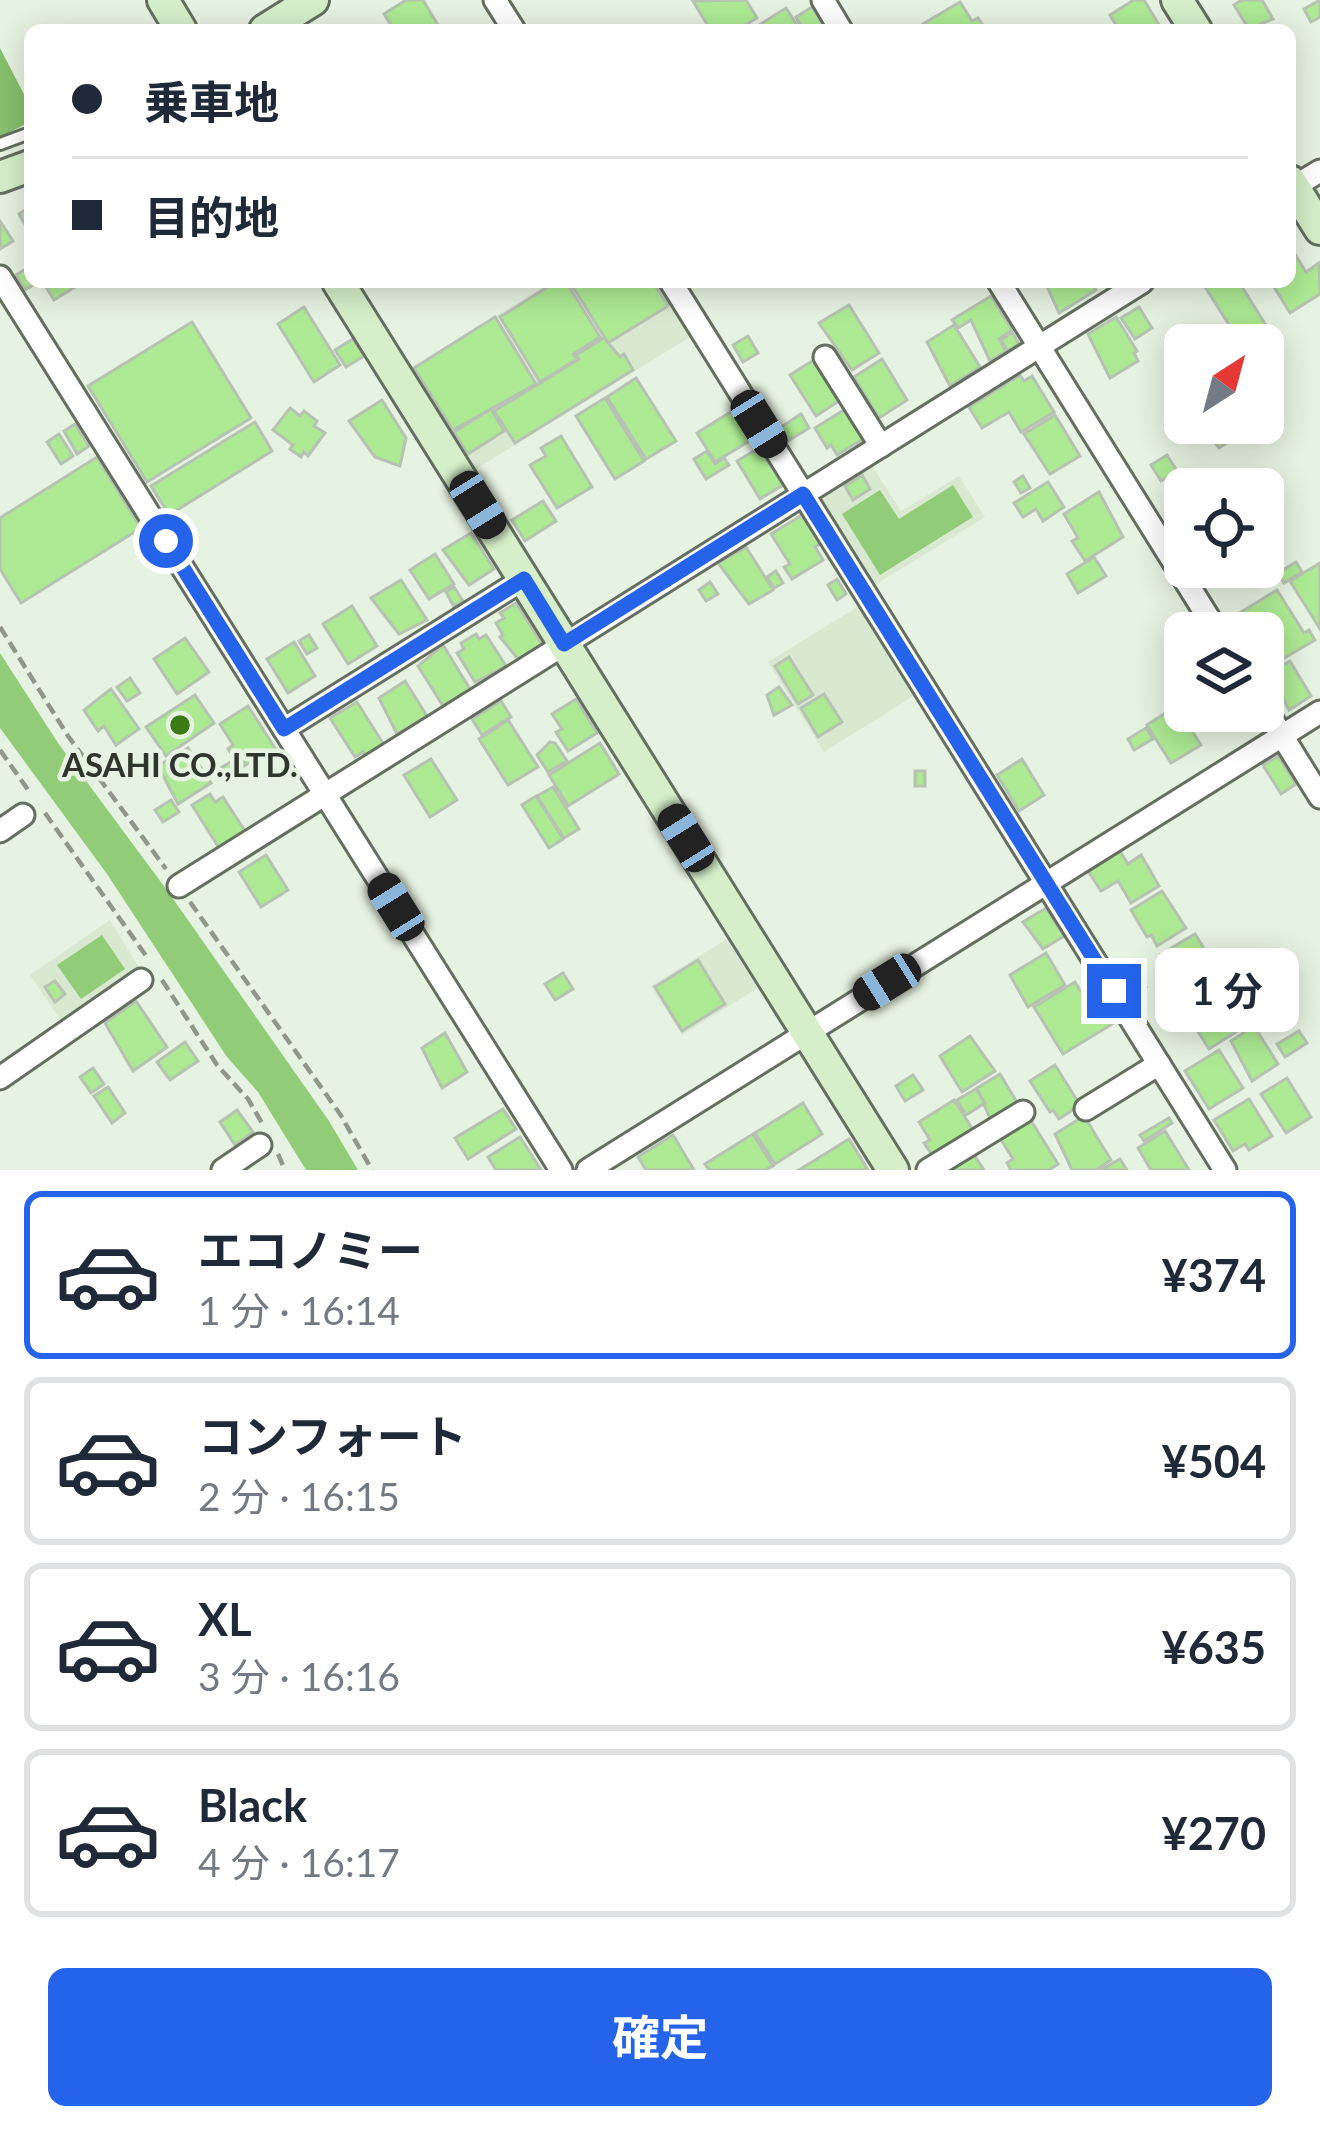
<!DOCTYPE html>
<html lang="ja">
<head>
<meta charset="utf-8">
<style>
	body { margin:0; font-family:Lato,"Noto Sans JP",sans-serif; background:#f2f2f3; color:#1f2937; height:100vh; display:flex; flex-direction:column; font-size:45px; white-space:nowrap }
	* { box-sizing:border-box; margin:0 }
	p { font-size:39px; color:#747a83 }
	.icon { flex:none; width:66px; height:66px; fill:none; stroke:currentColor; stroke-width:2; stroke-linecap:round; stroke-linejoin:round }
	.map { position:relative; height:1170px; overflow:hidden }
	.panel { display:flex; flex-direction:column; background:#fff; flex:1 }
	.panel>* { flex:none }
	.guide { position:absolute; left:24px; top:24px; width:1272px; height:264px; border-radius:18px; box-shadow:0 6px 30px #0003; display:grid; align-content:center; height:264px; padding:0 48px; background:#fff }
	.needle { width:78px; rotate:36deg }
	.fabs { position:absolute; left:1164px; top:324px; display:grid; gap:24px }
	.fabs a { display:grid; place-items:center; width:120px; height:120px; border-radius:18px; background:#fff; box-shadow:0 6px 30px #0003; font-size:60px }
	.end { position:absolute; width:54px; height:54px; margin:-27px; border:15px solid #2563eb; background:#fff; box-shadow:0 0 0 6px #fff }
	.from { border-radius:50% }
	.bubble { position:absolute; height:84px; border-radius:18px; background:#fff; box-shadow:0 6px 30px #0003; font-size:39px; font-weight:700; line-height:84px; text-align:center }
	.car { position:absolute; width:36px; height:72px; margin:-36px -18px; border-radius:15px; box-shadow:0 0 9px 3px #0007; background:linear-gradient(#222 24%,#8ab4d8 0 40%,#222 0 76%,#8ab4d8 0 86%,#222 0) }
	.guide b { display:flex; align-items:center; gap:42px; height:114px; font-size:45px }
	.guide b+b { border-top:3px solid #e0e1e3 }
	.guide i { width:30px; height:30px; background:#1f2937 }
	ul { padding:21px 0 0; list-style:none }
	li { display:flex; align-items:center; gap:36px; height:168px; margin:0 24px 18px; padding:0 24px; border:6px solid #e0e1e3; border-radius:18px }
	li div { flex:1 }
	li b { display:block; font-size:45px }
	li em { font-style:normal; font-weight:700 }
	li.selected { border-color:#2563eb }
	li>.icon { width:108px; height:108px; stroke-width:1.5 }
	.button { display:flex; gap:24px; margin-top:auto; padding:24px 48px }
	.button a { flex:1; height:138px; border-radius:18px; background:#2563eb; color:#fff; font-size:48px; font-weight:700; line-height:138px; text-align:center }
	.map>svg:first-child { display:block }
	.built { fill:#d8e8d1 }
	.forest { fill:#87c06d }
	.water { fill:#92cc79 }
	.building { fill:#aeea94; stroke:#b6c2b2; stroke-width:3 }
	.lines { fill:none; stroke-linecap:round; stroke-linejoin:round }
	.lane-casing { stroke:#646f60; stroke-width:16 }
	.street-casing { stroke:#646f60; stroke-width:27 }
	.secondary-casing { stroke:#646f60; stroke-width:36 }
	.path { stroke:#8f978b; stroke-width:4.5; stroke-dasharray:12 6; stroke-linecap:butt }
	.lane { stroke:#fff; stroke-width:10 }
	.street { stroke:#fff; stroke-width:21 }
	.secondary { stroke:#d6efca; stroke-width:30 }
	.route { stroke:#2563eb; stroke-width:15 }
	.poi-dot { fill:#3c7a15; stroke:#e7f3e2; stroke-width:4.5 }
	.labels { text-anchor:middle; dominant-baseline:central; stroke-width:9; stroke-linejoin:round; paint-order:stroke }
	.poi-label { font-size:33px; font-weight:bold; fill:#2f342d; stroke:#e7f3e2 }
</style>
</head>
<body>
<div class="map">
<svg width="1320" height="1170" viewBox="0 0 1320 1170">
	<rect width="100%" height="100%" fill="#e7f3e2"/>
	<!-- built -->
	<g class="built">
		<polygon points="551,282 656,282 690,337 476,469 413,367"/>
		<polygon points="872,466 901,511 959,476 985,517 875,585 821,499"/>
		<polygon points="859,606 915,695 824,752 768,662"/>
		<polygon points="110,920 141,971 64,1025 30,975"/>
		<polygon points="727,939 758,988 682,1035 651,986"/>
	</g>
	<!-- forest -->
	<polygon class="forest" points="0,48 30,106 30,122 0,137"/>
	<!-- water -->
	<g class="water">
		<polygon points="953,485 973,517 880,575 842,514 880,490 899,519"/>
		<polygon points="0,653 58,743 169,893 329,1121 358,1170 306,1170 258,1092 227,1057 107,874 0,728"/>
		<polygon points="102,935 125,969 81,999 57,965"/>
	</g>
	<!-- building -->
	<g class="building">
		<polygon points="406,0 423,0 441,30 394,30 384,14"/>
		<polygon points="746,0 757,18 737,30 702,30 708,26 693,1"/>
		<polygon points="1134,0 1144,0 1162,30 1119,30 1110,15"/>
		<polygon points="1242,0 1262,0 1273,19 1249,29 1234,5"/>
		<polygon points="1320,0 1320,17 1311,22 1304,9"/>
		<polygon points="960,2 972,21 978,18 986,30 927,30 923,24"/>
		<polygon points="812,7 825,28 822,30 803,30 796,17"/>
		<polygon points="786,8 800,30 758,30 756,27"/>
		<polygon points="30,207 30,233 19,214"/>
		<polygon points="0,221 13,241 0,249"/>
		<polygon points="1290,246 1306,272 1319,263 1320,294 1290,313 1271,282 1290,282"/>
		<polygon points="29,267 30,282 38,282 25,290 16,275"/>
		<polygon points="53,282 83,282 54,300 46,287"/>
		<polygon points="556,282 566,282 600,337 573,354 577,359 540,382 500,317"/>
		<polygon points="570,282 653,282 668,306 608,343"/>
		<polygon points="1045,282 1091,282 1096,290 1059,313"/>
		<polygon points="1202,282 1239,282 1267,327 1241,344"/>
		<polygon points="991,296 1012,330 999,339 1006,351 990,361 971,320 958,328 952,320"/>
		<polygon points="849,305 879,353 852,370 819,323"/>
		<polygon points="304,307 340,365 314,382 278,324"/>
		<polygon points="1139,307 1152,328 1135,339 1121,318"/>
		<polygon points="495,317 536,384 453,430 414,368"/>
		<polygon points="1116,317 1137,351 1134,353 1138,361 1110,378 1088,334"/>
		<polygon points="192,322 251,418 147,482 88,386"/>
		<polygon points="954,325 980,367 950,386 927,342"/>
		<polygon points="1012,332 1019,344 1008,351 1001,340"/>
		<polygon points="748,336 758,353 743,362 733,345"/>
		<polygon points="604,338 620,357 624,354 633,370 515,443 494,411 579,359 576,355"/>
		<polygon points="353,339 364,356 346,367 335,350"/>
		<polygon points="817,358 842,399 816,416 790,375"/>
		<polygon points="882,359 907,400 879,418 854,377"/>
		<polygon points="1020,375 1024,381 1032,376 1054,412 1021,432 1009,412 982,428 969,407"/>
		<polygon points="636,378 676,441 646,459 607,397"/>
		<polygon points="605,398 644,461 615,479 576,416"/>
		<polygon points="382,400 406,438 400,466 375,457 349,421"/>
		<polygon points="290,408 300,416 304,411 317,421 314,426 325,433 308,456 304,452 301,457 290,449 293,445 273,430"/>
		<polygon points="847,408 865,438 837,455 831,445 827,448 815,428"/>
		<polygon points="491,409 504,431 468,454 454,432"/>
		<polygon points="732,411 751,440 715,462 697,433"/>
		<polygon points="801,414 809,428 788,441 780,428"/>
		<polygon points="1055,415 1080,456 1050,474 1024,434"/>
		<polygon points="255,422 272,451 169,515 151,486"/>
		<polygon points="1200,423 1247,423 1250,428 1219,448"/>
		<polygon points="75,424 89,446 77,454 64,431"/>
		<polygon points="59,434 73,456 61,464 47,442"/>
		<polygon points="561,436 592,487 557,508 530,465 546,456 541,448"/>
		<polygon points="759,448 783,485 760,499 737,461"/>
		<polygon points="707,451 715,464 724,458 729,465 706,479 694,459"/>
		<polygon points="1167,455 1177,471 1161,481 1151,465"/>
		<polygon points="97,457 141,528 21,603 0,569 0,518"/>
		<polygon points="862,475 870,489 853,500 845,486"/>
		<polygon points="1023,476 1030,488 1021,493 1014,482"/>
		<polygon points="1048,482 1064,507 1043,521 1036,509 1023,517 1014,503"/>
		<polygon points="1099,492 1123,537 1085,561 1072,541 1078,538 1064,514"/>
		<polygon points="543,501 556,521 525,541 512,520"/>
		<polygon points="802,515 820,544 815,547 823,560 792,579 784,567 790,564 771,534"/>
		<polygon points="471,533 494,569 469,585 443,550"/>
		<polygon points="746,547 773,590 749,604 718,563"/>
		<polygon points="435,554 454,584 429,599 410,570"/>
		<polygon points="1094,557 1106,576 1078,593 1067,574"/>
		<polygon points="1296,562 1302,572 1284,583 1278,573"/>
		<polygon points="1320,563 1320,629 1290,581"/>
		<polygon points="776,571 783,583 774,588 767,577"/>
		<polygon points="837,579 846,594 837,600 828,585"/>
		<polygon points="401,580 427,620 399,634 371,598"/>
		<polygon points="710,582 718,594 706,601 699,590"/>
		<polygon points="454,587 463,601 454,607 446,592"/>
		<polygon points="1277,590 1304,633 1309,630 1315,640 1281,660 1268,639 1263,642 1263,633 1232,633 1225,622"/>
		<polygon points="516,603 542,644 518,659 500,637 503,635 496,623 504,618 500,613"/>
		<polygon points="352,606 377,646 348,664 323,624"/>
		<polygon points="476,634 479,639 486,635 506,666 475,682 457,653 464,649 461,643"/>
		<polygon points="309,635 317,648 307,654 299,641"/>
		<polygon points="185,638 209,672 177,694 154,659"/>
		<polygon points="294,642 315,676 288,693 267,659"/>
		<polygon points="443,645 470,689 443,706 418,666"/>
		<polygon points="789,657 813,695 798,704 775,666"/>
		<polygon points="1290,661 1311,696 1289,710 1270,673"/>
		<polygon points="130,678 140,693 127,701 117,687"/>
		<polygon points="405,681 427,716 397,734 379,698"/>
		<polygon points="779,687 792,705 774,715 767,695"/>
		<polygon points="111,689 139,729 116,745 104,726 98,731 84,710"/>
		<polygon points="824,694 842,722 818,737 801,708"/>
		<polygon points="195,695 214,723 166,756 146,727"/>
		<polygon points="576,699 597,733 568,751 556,732 562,729 552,714"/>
		<polygon points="501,701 511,717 482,735 472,719"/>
		<polygon points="357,702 384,745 366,756 363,752 355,757 330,718"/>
		<polygon points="248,706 275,748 246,765 239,754 234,757 228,749 233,745 220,724"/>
		<polygon points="1176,706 1201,745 1171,763 1147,725"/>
		<polygon points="1214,711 1246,711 1249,715 1240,720 1237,714 1222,724"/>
		<polygon points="508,720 538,767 508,785 479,739"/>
		<polygon points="1146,728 1153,739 1134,750 1128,739"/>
		<polygon points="550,742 555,743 567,761 548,772 537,755"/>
		<polygon points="600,743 619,774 568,806 549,775"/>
		<polygon points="188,748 211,783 178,804 158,766"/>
		<polygon points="1278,756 1296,784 1281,794 1263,765"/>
		<polygon points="238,757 244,766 227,777 221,768"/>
		<polygon points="431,759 457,800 430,817 404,775"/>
		<polygon points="1022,759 1044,795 1019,811 997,775"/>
		<rect x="915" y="771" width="10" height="15"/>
		<polygon points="553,787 579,829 564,838 537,796"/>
		<polygon points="210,794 215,802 223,797 245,831 219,848 192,805"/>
		<polygon points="536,796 563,839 549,848 522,805"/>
		<polygon points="171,800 179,812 163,822 155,810"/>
		<polygon points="1120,851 1128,864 1141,855 1159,886 1131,903 1118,881 1101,891 1088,871"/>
		<polygon points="266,855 288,890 261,907 239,872"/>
		<polygon points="1162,891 1186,928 1157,946 1151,935 1147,937 1131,910"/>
		<polygon points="1046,908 1064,936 1043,949 1023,922"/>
		<polygon points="1195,934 1220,974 1186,995 1161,954"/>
		<polygon points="1046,953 1065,985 1028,1007 1010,975"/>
		<polygon points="698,960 725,1004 682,1031 655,987"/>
		<polygon points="1137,971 1146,987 1131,997 1121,981"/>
		<polygon points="563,973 573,989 555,1000 545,984"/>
		<polygon points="1223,979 1250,1023 1209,1049 1181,1005"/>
		<polygon points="55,981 65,994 55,1002 45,987"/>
		<polygon points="1075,982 1081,992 1094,984 1117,1021 1063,1054 1034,1007"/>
		<polygon points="136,1001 167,1047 133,1071 105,1023"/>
		<polygon points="1254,1026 1278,1064 1252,1081 1231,1041"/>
		<polygon points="1299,1031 1307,1043 1285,1057 1277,1044"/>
		<polygon points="445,1033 467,1072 442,1088 422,1048"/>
		<polygon points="970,1036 995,1071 962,1092 940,1056"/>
		<polygon points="185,1042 198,1061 170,1080 157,1062"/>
		<polygon points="1219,1050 1243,1088 1209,1109 1185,1071"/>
		<polygon points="1055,1065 1080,1105 1059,1119 1053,1110 1050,1112 1030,1081"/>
		<polygon points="93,1068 104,1084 91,1093 80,1077"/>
		<polygon points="1000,1074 1018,1104 991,1121 977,1088"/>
		<polygon points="913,1075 923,1090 905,1101 896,1086"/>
		<polygon points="1287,1078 1311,1117 1286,1133 1261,1094"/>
		<polygon points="108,1087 125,1113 112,1123 94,1096"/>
		<polygon points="976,1089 985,1103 966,1115 957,1100"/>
		<polygon points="1249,1099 1272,1136 1249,1150 1245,1144 1233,1151 1214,1120"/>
		<polygon points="954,1100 975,1133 934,1158 924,1143 930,1140 919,1122"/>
		<polygon points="803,1103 822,1134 775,1164 755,1133"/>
		<polygon points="503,1109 516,1129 468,1159 455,1138"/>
		<polygon points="237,1110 253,1132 235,1145 220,1122"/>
		<polygon points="1084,1116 1111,1160 1096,1170 1072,1170 1055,1134"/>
		<polygon points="1169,1118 1172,1123 1144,1141 1140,1135"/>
		<polygon points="1030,1119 1058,1164 1049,1170 1011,1170 1007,1163 1013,1159 1000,1138"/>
		<polygon points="1165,1131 1189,1170 1151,1170 1138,1148"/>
		<polygon points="753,1134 773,1166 765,1170 709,1170 705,1164"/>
		<polygon points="673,1135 694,1170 646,1170 638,1157"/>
		<polygon points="520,1137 541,1170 496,1170 488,1157"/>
		<polygon points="849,1139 868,1170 799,1170"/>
		<polygon points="974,1155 984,1170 949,1170"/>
		<polygon points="1120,1159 1127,1170 1101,1170"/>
	</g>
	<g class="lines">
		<defs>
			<polyline id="lane" points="0,144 30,133"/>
			<g id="street">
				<polyline points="495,0 514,30"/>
				<polyline points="823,0 841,30"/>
				<polyline points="1290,189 1320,171"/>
				<polyline points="0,277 561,1170"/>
				<polyline points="671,282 1225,1170"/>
				<polyline points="999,282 1218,633"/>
				<polyline points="825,357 881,446"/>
				<polyline points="1263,705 1320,797"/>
				<polyline points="284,729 524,579"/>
				<polyline points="0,831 23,815"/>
				<polyline points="179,886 1142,282"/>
				<polyline points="0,1078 141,980"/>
				<polyline points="1086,1109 1159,1064"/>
				<polyline points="223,1170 260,1145"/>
				<polyline points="588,1170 1320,712"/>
				<polyline points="928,1170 1023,1112"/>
			</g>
			<g id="secondary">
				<polyline points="163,0 181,30"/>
				<polyline points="1177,0 1196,30"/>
				<polyline points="265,30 313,0"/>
				<polyline points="0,177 30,166"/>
				<polyline points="1290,181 1320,229"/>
				<polyline points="338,282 893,1170"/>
			</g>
		</defs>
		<!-- lane casing -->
		<use href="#lane" class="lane-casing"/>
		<!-- street casing -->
		<use href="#street" class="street-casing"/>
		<!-- secondary casing -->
		<use href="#secondary" class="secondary-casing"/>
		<!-- path -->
		<g class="path">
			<polyline points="0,627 68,736 166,869"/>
			<polyline points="0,750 31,794"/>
			<polyline points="45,813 149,960"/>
			<polyline points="190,902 340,1114 372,1170"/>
			<polyline points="162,980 217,1065 248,1099 262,1123"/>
			<polyline points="278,1154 285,1170"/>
		</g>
		<!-- lane -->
		<use href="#lane" class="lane"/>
		<!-- street -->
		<use href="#street" class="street"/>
		<!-- secondary -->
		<use href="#secondary" class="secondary"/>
	</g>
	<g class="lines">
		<!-- route -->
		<polyline class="route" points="166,541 284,729 524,579 564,644 803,494 1114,991"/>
	</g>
	<!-- markers -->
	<circle class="poi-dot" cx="180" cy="725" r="12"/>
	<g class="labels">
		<!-- poi labels -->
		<g class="poi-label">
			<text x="180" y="764">ASAHI CO.,LTD.</text>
		</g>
	</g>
</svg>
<div class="fabs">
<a><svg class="needle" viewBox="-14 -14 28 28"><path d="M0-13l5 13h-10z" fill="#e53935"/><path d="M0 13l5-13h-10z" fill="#747a83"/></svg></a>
<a><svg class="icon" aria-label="locate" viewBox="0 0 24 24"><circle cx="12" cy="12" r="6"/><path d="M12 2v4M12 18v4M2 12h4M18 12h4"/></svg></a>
<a><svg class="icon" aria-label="layers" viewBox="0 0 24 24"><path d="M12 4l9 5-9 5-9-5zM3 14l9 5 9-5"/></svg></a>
</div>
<i class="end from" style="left:166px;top:541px"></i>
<i class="end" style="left:1114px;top:991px"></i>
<div class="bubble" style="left:1155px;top:948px;width:144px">1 分</div>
<i class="car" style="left:759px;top:424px;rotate:148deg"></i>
<i class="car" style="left:478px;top:505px;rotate:148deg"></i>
<i class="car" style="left:686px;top:838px;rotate:328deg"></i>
<i class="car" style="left:396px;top:907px;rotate:328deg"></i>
<i class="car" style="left:887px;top:982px;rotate:238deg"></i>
<div class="guide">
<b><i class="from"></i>乗車地</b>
<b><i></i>目的地</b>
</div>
</div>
<section class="panel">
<ul>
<li class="selected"><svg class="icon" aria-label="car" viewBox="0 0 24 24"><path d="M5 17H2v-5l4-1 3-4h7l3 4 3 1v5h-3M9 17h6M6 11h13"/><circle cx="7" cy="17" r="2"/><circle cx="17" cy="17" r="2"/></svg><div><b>エコノミー</b><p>1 分 · 16:14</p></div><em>¥374</em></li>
<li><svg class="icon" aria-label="car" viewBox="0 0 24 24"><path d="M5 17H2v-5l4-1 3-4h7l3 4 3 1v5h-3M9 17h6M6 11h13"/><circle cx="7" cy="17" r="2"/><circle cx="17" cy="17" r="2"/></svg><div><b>コンフォート</b><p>2 分 · 16:15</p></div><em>¥504</em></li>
<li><svg class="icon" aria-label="car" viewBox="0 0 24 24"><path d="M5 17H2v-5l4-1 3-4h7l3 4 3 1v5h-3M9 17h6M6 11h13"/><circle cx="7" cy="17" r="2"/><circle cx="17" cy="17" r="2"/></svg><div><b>XL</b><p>3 分 · 16:16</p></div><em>¥635</em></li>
<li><svg class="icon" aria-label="car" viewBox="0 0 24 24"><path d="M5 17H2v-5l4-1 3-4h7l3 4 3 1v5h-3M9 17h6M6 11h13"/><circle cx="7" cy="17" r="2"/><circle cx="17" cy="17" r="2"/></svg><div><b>Black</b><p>4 分 · 16:17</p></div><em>¥270</em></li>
</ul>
<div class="button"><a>確定</a></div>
</section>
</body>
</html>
